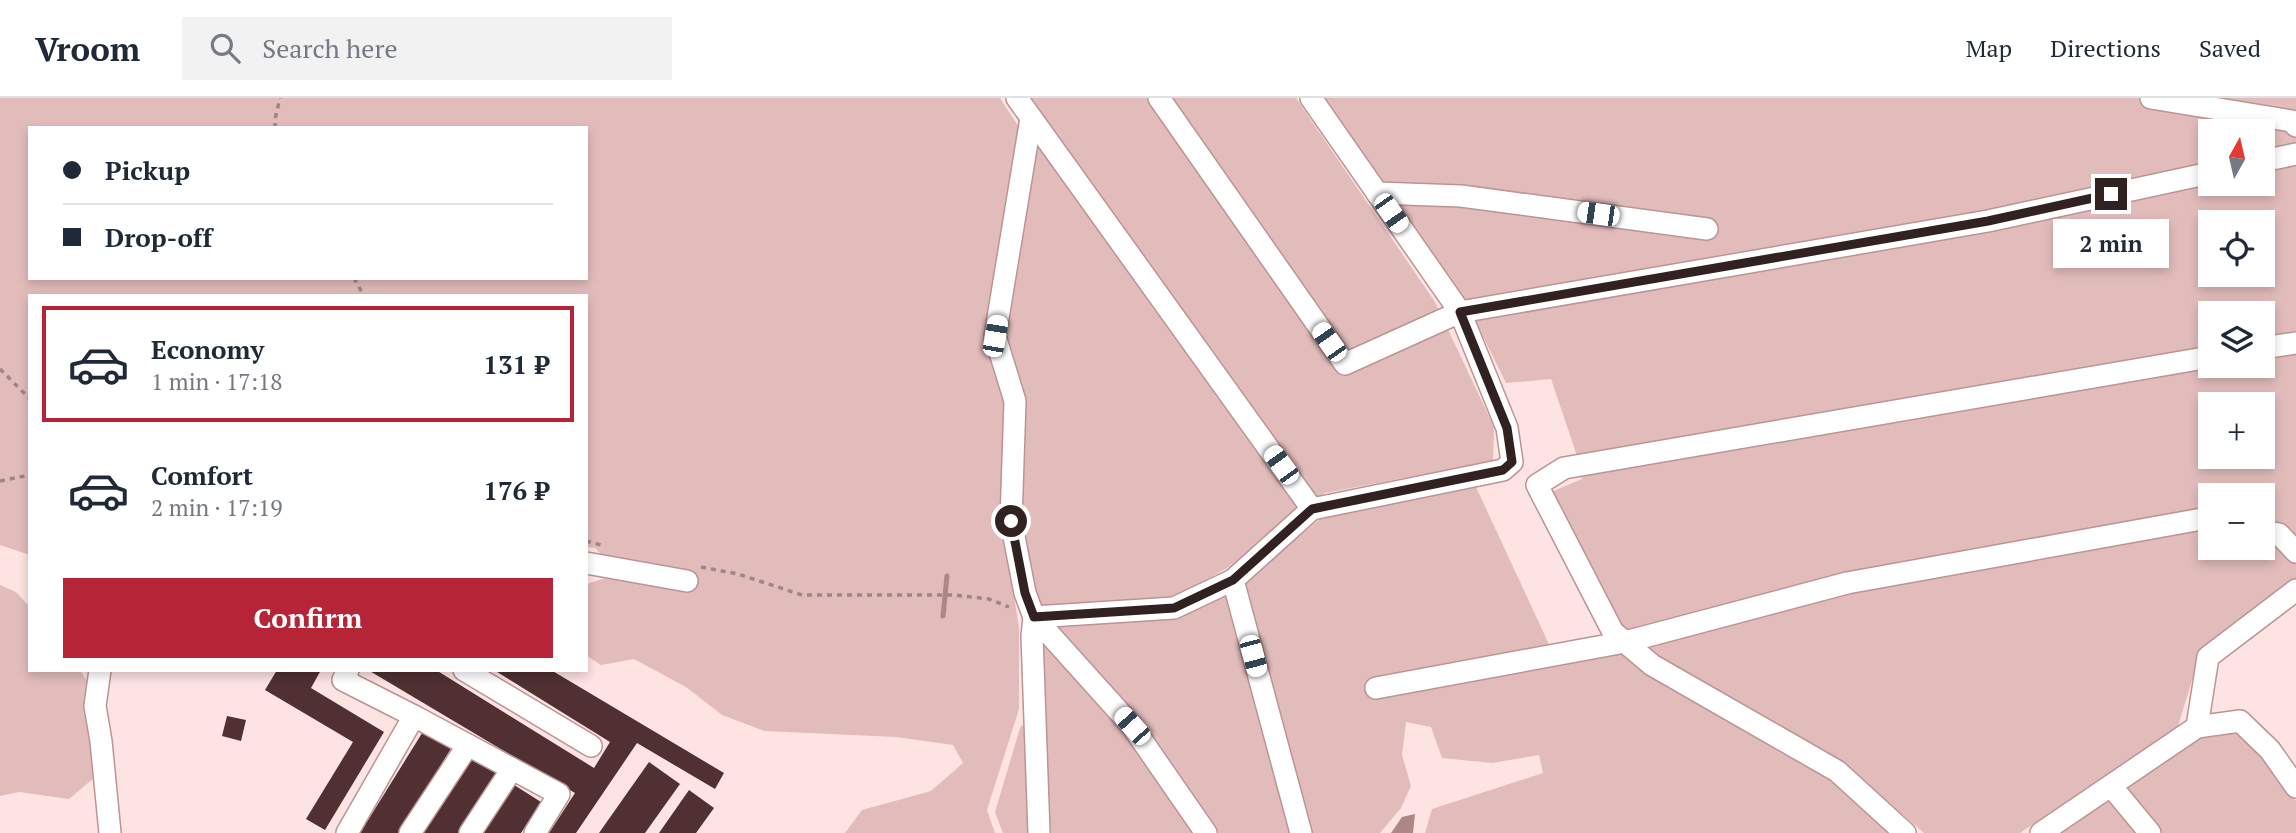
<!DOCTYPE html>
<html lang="en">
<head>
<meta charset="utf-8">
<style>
	body { margin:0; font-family:"PT Serif",serif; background:#f2f2f3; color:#1f2937; height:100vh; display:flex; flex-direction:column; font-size:26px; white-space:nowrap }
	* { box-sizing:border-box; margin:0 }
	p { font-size:23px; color:#747a83 }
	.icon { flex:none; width:38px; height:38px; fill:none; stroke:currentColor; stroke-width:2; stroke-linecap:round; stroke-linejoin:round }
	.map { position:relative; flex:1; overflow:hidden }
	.sheet { position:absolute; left:28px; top:196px; width:560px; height:378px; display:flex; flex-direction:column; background:#fff; border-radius:0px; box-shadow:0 4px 10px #0003 }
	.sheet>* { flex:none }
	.banner { position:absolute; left:28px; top:28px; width:560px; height:154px; border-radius:0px; box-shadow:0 4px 10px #0003; display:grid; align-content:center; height:154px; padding:0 35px; background:#fff }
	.needle { width:46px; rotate:8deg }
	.controls { position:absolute; left:2198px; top:21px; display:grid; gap:14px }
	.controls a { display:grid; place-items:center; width:77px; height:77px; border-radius:0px; background:#fff; box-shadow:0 4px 10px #0003; font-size:35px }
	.end { position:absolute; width:32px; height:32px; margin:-16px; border:9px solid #312121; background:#fff; box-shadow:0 0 0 4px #fff }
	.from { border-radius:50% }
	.bubble { position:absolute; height:49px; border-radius:0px; background:#fff; box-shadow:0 4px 10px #0003; font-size:23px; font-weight:800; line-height:49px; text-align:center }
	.car { position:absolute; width:21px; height:42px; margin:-21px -10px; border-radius:9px; box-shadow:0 0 5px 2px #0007; background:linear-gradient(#fff 24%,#345 0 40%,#fff 0 76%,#345 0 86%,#fff 0) }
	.banner b { display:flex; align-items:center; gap:24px; height:66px; font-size:26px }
	.banner b+b { border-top:2px solid #e0e1e3 }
	.banner i { width:18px; height:18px; background:#1f2937 }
	ul { padding:12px 0 0; list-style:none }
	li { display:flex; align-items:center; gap:21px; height:116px; margin:0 14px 10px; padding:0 21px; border:4px solid transparent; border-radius:0px }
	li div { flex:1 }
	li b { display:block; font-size:26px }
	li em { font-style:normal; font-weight:800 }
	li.current { border-color:#b62438 }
	li>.icon { width:63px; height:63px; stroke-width:1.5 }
	.cta { display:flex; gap:14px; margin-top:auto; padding:14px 35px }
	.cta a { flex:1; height:80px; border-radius:0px; background:#b62438; color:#fff; font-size:28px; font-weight:800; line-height:80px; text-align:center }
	header { display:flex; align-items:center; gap:42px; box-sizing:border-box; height:98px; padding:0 35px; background:#fff; border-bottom:2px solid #e0e1e3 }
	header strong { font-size:33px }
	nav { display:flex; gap:38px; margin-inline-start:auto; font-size:24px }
	.search { width:490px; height:63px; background:#f2f2f3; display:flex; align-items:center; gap:18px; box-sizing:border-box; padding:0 24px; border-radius:0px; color:#747a83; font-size:26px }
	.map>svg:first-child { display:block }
	.green { fill:#e2bcbb; fill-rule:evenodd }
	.water { fill:#ac8786 }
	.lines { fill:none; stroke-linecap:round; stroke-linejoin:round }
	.stream { stroke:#ac8786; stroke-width:5 }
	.building { fill:#503030 }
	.minor-casing { stroke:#bb9493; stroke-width:24 }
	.path { stroke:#9c8787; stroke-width:3.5; stroke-dasharray:5 5; stroke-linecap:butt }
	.minor { stroke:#fff; stroke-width:21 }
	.route { stroke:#312121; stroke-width:9 }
</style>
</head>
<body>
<header>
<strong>Vroom</strong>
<div class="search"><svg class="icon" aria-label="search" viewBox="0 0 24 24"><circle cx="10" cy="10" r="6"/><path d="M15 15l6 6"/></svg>Search here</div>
<nav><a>Map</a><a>Directions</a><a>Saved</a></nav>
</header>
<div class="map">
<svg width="2296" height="735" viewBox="0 0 2296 735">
	<rect width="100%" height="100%" fill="#fde3e2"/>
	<!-- green -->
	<g class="green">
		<path d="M0,0H1000L1023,35L987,243L1011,307L1003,422L1019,531V611L987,712L995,735H845L862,712L931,693L963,665L953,647L896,639L765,633L722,617L686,589L634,561L601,567L586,557V486L619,476L595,450L586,449V198H30V457L0,447ZM30,30H586V180H30Z"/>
		<polygon points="1029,0 1296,0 1435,204 1494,329 1493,363 1325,395 1227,470 1169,503 1034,509 1016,423 1001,235"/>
		<path d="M1324,0H2296V481L2201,553L2178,628L2020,735H1924L1845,667L1656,561L1619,529L1551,394L1582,381L1576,355L1551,281L1506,285L1467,206ZM2210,33H2263V86H2210ZM2210,124H2263V177H2210ZM2210,215H2263V268H2210ZM2210,306H2263V359H2210ZM2210,397H2263V450H2210Z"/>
		<polygon points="1476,389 1547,542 1555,564 1624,552 1658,583 1837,686 1890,735 1425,735 1432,711 1543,675 1539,657 1492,665 1442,660 1431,629 1406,624 1402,657 1411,688 1401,710 1380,735 1003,735 995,714 1020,630 1043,606 1039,544 1061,526 1247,483 1326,416"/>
		<polygon points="0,487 16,494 30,509 30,572 80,572 108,617 108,668 69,701 19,694 0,698"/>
		<polygon points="2231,632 2252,645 2296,703 2296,735 2062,735 2204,635"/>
	</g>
	<!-- water -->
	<polygon class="water" points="1415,716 1413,735 1391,735 1402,719"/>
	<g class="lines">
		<!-- stream -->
		<polyline class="stream" points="943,518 947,478"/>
	</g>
	<!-- building -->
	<g class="building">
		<polygon points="277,572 321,572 311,590 384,634 325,732 306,721 353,644 265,592"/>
		<polygon points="368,572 436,572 594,670 610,644 494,572 551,572 724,675 715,691 637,645 576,735 549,735 575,695"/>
		<polygon points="227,618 246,622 241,643 222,638"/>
		<polygon points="424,632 452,649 399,735 360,735"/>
		<polygon points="473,658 501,676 462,735 423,735"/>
		<polygon points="649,664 680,686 645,735 599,735"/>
		<polygon points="511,685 541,704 521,735 479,735"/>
		<polygon points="689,692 714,710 696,735 659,735"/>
	</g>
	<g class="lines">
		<defs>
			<g id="minor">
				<polyline points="1017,0 1312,411"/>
				<polyline points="1159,0 1345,266 1460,214 1988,123 2210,75"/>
				<polyline points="2151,0 2292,23 2296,28"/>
				<polyline points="1031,20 995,238 1015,303 1011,423 1025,495 1034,519 1132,628 1206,735"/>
				<polyline points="2263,63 2296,56"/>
				<polyline points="1377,95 1461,98 1707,131"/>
				<polyline points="2263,250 2296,245"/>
				<polyline points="2263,433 2279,436 2296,454"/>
				<polyline points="586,465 687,483"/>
				<polyline points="1233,482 1301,735"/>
				<polyline points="1034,519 1174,510 1233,482 1312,411 1503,372 1512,364 1507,330 1460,214 1311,0"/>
				<polyline points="1034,519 1032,538 1039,735"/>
				<polyline points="100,572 95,608 101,643 110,735"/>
				<polyline points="348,572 343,582 414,618"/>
				<polyline points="464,572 591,648"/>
				<polyline points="1376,590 1625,544 1847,485 2202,421 2210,423"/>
				<polyline points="2197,629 2240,623 2270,652 2296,689"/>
				<polyline points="2111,688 2150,735"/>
				<polyline points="347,735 414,618 559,696 535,735"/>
				<polyline points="410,735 468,647"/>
				<polyline points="470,735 512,671"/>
				<polyline points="1905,735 1837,673 1652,567 1613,534 1537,387 1564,370 2210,259"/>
				<polyline points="2041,735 2197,629 2208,559 2296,492"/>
			</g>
		</defs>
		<!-- minor casing -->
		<use href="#minor" class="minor-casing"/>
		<!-- path -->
		<g class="path">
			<polyline points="275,30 275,21 280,0"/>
			<polyline points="354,180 364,198"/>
			<polyline points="0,271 30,301"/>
			<polyline points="0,383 30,377"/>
			<polyline points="586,443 601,447"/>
			<polyline points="701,469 738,476 802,497 954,497 989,501 1009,509"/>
		</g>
		<!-- minor -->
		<use href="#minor" class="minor"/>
	</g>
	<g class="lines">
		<!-- route -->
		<polyline class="route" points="1011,423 1025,495 1034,519 1174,510 1233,482 1312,411 1503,372 1512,364 1507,330 1460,214 1988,123 2111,96"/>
	</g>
</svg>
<div class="controls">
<a><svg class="needle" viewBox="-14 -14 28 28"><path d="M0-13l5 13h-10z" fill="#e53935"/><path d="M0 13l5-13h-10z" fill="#747a83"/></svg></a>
<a><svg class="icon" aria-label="locate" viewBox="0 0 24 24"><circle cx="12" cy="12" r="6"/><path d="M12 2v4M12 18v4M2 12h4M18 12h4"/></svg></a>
<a><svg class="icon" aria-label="layers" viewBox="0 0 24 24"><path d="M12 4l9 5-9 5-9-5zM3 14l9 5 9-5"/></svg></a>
<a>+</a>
<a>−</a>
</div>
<i class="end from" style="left:1011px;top:423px"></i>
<i class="end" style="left:2111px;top:96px"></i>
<div class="bubble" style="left:2053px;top:121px;width:116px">2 min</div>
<i class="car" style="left:1391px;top:115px;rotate:145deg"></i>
<i class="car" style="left:1598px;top:116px;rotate:278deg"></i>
<i class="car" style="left:995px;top:238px;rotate:10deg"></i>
<i class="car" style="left:1329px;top:244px;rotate:325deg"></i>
<i class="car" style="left:1281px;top:367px;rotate:324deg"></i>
<i class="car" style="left:1253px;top:558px;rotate:165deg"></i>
<i class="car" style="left:1132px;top:628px;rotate:318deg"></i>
<div class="banner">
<b><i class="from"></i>Pickup</b>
<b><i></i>Drop-off</b>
</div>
<section class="sheet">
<ul>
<li class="current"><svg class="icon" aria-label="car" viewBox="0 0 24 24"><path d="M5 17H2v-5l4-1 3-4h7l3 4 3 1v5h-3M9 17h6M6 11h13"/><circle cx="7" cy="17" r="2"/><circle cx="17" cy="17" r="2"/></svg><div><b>Economy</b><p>1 min · 17:18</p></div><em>131 ₽</em></li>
<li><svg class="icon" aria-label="car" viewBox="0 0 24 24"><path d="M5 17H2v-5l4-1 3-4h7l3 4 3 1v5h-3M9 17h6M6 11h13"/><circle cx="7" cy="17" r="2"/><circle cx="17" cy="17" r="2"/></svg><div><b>Comfort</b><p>2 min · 17:19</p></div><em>176 ₽</em></li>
</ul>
<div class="cta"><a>Confirm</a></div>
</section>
</div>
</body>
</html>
